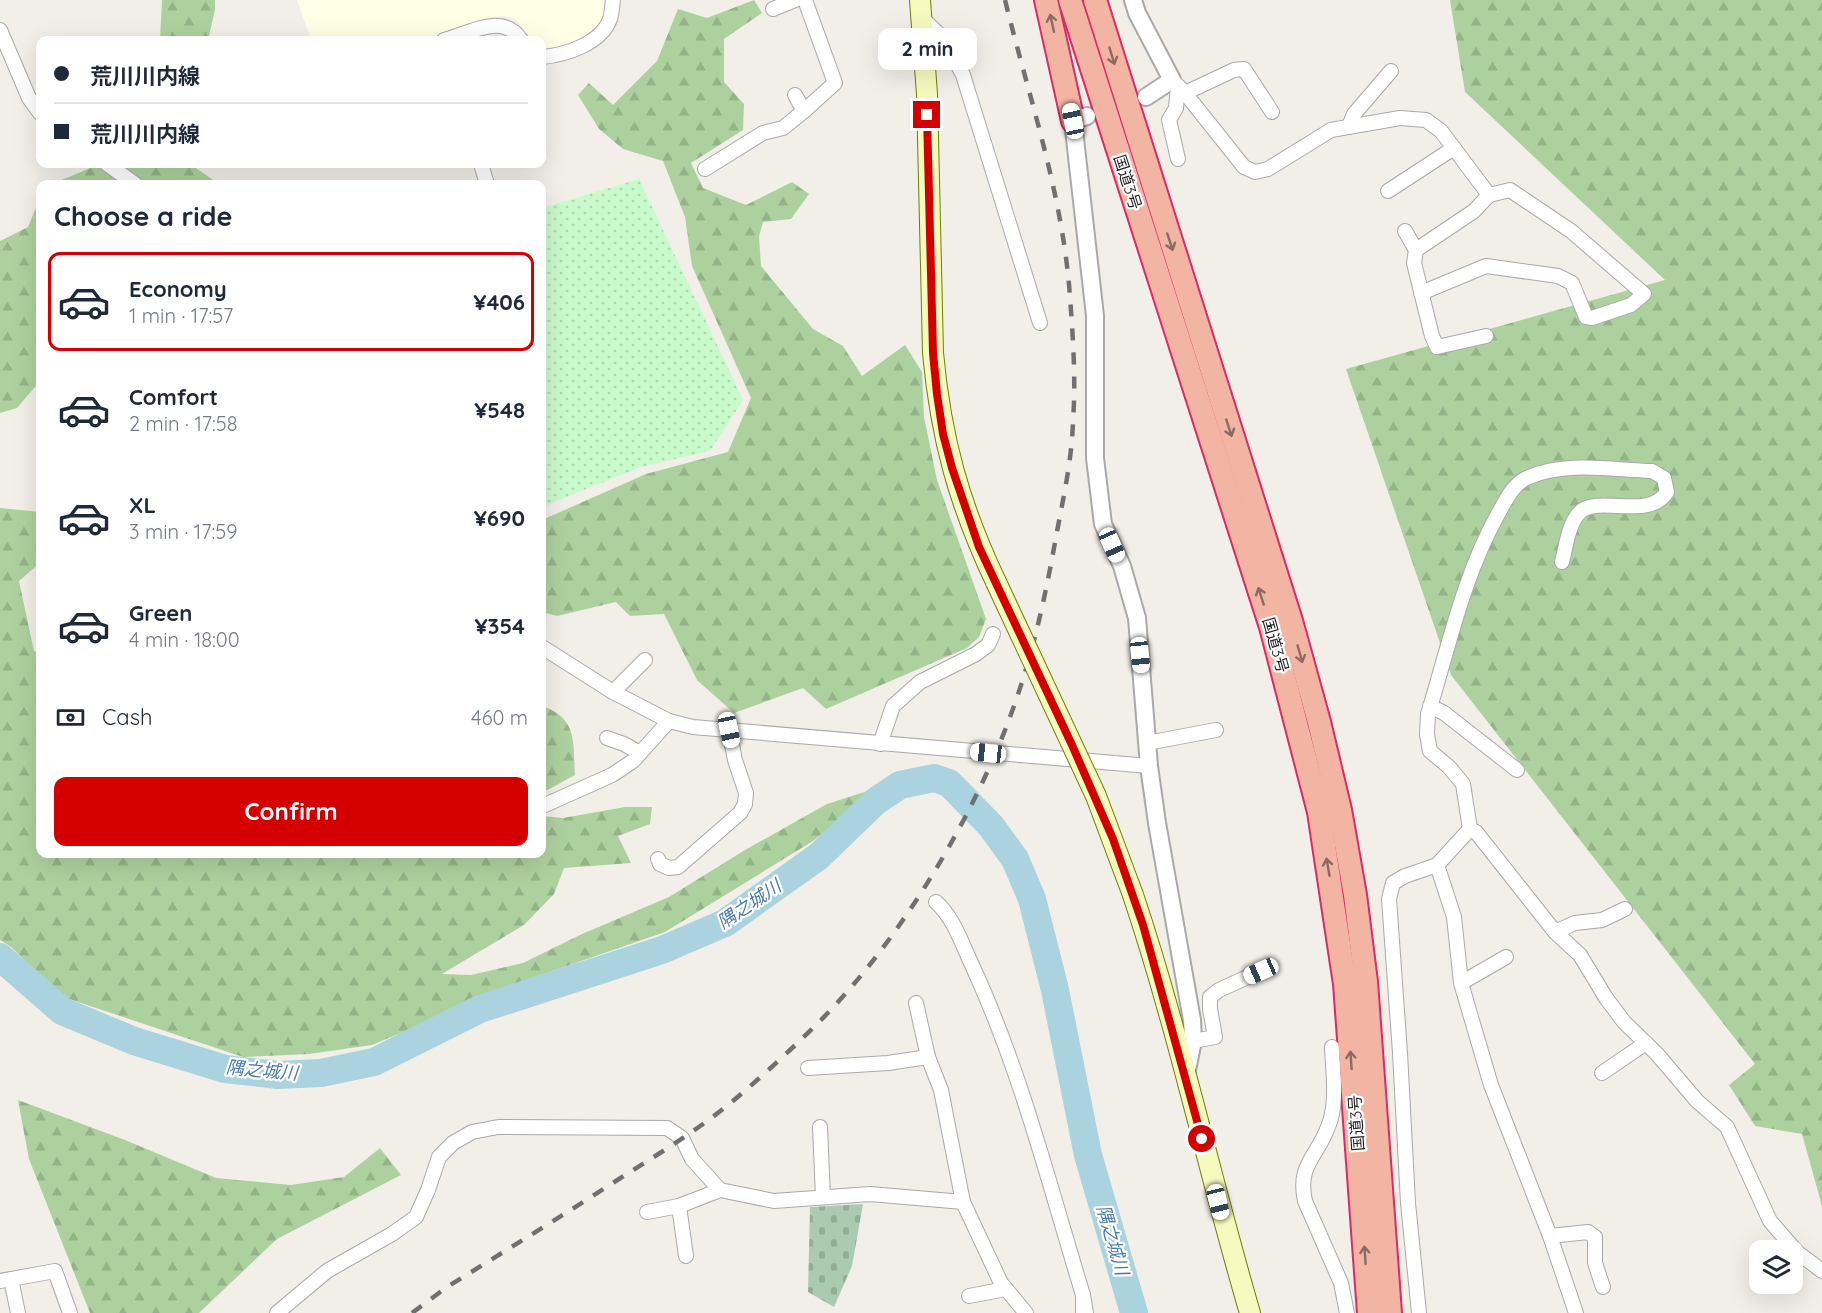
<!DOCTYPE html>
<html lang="en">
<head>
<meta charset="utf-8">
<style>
	body { margin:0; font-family:Quicksand,"Noto Sans JP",sans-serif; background:#f2f2f3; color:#1f2937; height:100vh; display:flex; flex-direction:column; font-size:22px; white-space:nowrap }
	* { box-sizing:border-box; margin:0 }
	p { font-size:20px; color:#747a83 }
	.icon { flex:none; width:33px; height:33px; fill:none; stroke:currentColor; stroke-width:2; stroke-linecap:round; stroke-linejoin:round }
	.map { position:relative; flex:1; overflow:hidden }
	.drawer { position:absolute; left:36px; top:180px; width:510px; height:678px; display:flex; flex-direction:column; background:#fff; border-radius:12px; box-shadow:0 6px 24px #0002 }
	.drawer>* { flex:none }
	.hud { position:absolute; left:36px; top:36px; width:510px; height:132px; border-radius:12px; box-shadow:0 6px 24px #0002; display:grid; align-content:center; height:132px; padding:0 18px; background:#fff }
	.tools { position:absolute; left:1749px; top:1240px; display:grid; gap:12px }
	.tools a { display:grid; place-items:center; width:54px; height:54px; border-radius:12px; background:#fff; box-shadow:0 6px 24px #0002; font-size:30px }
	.end { position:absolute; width:27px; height:27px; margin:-14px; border:8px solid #d40000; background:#fff; box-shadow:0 0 0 3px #fff }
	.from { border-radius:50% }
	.bubble { position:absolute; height:42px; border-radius:12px; background:#fff; box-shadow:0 6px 24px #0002; font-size:20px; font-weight:700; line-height:42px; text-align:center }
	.car { position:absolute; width:18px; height:36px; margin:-18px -9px; border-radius:8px; box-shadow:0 0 4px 2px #0007; background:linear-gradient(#fff 24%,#345 0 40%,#fff 0 76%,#345 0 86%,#fff 0) }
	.hud b { display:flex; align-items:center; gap:21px; height:57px; font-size:22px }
	.hud b+b { border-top:2px solid #e0e1e3 }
	.hud i { width:15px; height:15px; background:#1f2937 }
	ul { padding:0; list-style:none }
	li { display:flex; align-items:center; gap:18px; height:99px; margin:0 12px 9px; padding:0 6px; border:3px solid transparent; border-radius:12px }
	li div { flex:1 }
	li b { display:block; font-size:22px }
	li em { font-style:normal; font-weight:700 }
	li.on { border-color:#d40000 }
	li>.icon { width:54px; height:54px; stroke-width:1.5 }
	h2 { padding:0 18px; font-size:27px; line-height:72px }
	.pay { display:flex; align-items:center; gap:15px; height:66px; padding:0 18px; font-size:22px }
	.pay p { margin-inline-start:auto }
	.primary-button { display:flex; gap:12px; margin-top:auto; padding:12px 18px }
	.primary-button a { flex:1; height:69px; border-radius:12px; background:#d40000; color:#fff; font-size:24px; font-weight:700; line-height:69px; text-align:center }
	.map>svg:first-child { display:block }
	.education { fill:#ffffe5 }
	.forest { fill:url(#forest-firs) }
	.cemetery { fill:url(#cemetery-stones) }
	.park { fill:url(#park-dots) }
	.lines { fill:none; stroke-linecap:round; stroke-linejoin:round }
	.river { stroke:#aad3df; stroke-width:28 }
	.minor-casing { stroke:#a9a9a9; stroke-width:16 }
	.tertiary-casing { stroke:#a9a9a9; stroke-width:20 }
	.secondary-casing { stroke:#707d05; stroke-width:22 }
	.trunk-casing { stroke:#dc2a67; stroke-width:26 }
	.minor { stroke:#fff; stroke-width:14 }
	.tertiary { stroke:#fff; stroke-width:16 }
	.secondary { stroke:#f7fabf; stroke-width:20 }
	.trunk { stroke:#f2b4a3; stroke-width:22 }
	.rail { stroke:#707070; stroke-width:4.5; stroke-dasharray:12 12; stroke-linecap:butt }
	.secondary-bridge-casing { stroke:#707d05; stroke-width:22; stroke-linecap:butt }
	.secondary-bridge { stroke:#f7fabf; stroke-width:20 }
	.oneway { stroke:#8a6b62 }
	.route { stroke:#d40000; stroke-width:8 }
	.labels { text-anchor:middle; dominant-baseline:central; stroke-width:4.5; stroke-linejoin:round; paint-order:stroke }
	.street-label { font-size:16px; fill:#222; stroke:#fff }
	.water-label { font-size:18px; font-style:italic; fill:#4a7aab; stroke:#fff }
</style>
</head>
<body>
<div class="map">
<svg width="1822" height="1313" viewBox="0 0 1822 1313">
	<defs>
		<pattern id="forest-firs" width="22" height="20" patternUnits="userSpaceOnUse" patternTransform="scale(1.5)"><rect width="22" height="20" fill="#add19e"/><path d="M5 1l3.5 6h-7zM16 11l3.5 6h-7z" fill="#95b388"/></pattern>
		<pattern id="cemetery-stones" width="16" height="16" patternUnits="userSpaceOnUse" patternTransform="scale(1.5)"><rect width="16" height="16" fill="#aacbaf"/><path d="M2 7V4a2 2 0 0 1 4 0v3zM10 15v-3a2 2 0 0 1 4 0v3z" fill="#92ae96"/></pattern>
		<pattern id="park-dots" width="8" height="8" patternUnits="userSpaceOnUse" patternTransform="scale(1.5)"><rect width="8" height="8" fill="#c8facc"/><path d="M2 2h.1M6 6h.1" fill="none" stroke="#acd6af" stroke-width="1.8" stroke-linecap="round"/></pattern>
	</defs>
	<rect width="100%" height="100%" fill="#f2efe9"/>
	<!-- education -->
	<polygon class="education" points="297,0 608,0 605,15 595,29 566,47 542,50 542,40 528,40 522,27 514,18 503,16 487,18 420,40 311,40"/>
	<!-- forest -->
	<g class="forest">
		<polygon points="162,0 215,0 215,10 208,40 160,40"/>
		<polygon points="754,0 762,13 724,39 724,82 744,104 743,130 691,163 703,188 746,205 792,182 809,194 791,219 763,222 759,236 761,266 813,329 843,346 862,376 905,345 922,372 924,417 937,480 986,619 979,637 967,648 826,709 803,688 734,713 697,680 664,614 630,616 616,602 557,616 542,612 542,520 646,474 728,452 751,398 692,266 685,217 663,161 623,149 599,129 578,95 589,83 613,105 657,61 678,9 707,18"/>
		<polygon points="1450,0 1822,0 1822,1206 1802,1134 1755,1126 1729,1085 1755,1064 1451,675 1346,369 1665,280 1465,92"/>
		<polygon points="100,164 190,164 219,184 52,184"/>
		<polygon points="40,198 40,381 17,408 0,413 0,241 28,227"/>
		<polygon points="0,508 40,512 40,563 19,581 34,651 40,653 40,854 542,854 542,816 563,818 625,807 652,807 650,824 618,836 631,863 564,868 554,894 524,925 442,974 471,975 523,963 582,934 669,897 745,850 827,804 880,787 813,841 665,932 535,977 372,1045 309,1054 243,1057 63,997 11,947 0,940"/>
		<path d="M542,706C578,718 573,743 575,775L542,793Z"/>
		<polygon points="18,1100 125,1140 216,1178 291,1185 344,1177 380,1148 401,1175 277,1239 199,1313 90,1313 29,1159"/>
	</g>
	<!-- cemetery -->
	<polygon class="cemetery" points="863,1204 852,1266 834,1307 808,1292 810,1207"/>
	<!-- park -->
	<polygon class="park" points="639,179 743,400 710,451 641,467 542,507 542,208"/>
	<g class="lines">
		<!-- river -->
		<polyline class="river" points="0,957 62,1011 134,1041 225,1069 278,1075 321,1073 374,1062 480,1009 662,950 725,923 819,856 876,801 900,785 934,778 949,783 991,826 1015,859 1032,899 1055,990 1088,1155 1134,1313"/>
		<defs>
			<g id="minor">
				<polyline points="773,9 795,0"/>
				<polyline points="923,19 944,39 963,75 1040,323"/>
				<polyline points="0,30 29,98 40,113"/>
				<path d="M444,40C469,33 504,12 521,40"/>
				<path d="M542,57C565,55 601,44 610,19C612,13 612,6 613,0"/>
				<polyline points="1172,80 1185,93 1244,167 1255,172 1268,169 1331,130 1400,118 1426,120 1441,131 1489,195 1510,190 1571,231 1644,294 1631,305 1592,318 1586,317 1572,283 1558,276 1486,266 1421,293"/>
				<polyline points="1178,86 1176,108 1169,120 1178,159"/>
				<polyline points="1185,93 1234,70 1244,69 1272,112"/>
				<polyline points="795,95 804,111 835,83 805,0"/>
				<polyline points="1349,126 1354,114 1391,71"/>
				<polyline points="107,164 135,184"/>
				<polyline points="481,164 487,184"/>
				<polyline points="705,169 763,133 783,128 804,111"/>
				<polyline points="1388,191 1454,148"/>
				<polyline points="1405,231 1416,250"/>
				<polyline points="1486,336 1437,347 1432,336 1414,263 1416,250 1474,211 1489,195"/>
				<polyline points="542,647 613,692 669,721 693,727 1149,766"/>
				<polyline points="613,692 645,660"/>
				<polyline points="1430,706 1444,713 1517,770"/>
				<polyline points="607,738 624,744 640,753"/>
				<polyline points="1147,743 1216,730"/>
				<polyline points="880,744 893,706 920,682 976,654 988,645 993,634"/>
				<polyline points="545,805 612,775 633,761 669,721"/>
				<polyline points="1470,829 1476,832 1555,932 1580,955 1606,998 1624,1022 1657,1054 1697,1101 1727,1127 1770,1221 1797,1252 1822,1271"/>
				<polyline points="658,859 660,864 669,868 678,867 740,813 745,804 746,793 735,760 729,730"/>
				<polyline points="1437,865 1454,917 1461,983 1491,1085 1550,1236 1576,1313"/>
				<path d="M936,902C954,918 962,944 972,965C1021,1071 1049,1184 1083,1295"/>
				<polyline points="1555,932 1575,923 1602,920 1625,909"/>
				<polyline points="1461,983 1506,957"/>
				<polyline points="916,1003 928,1057 941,1090 963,1202"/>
				<polyline points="1193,1041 1215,1037 1210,1009 1210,997 1219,990 1261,971"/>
				<path d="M1332,1047C1333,1073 1338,1103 1328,1127C1317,1157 1297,1165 1305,1201L1341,1283L1347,1313"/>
				<polyline points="808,1068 888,1063 928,1057"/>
				<polyline points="1602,1073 1646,1043"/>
				<polyline points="820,1127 823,1197"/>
				<polyline points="679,1206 686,1256"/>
				<polyline points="647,1212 679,1206 720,1190"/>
				<polyline points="1550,1236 1588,1232 1595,1237 1595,1263 1603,1287"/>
				<polyline points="11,1279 18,1313"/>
				<polyline points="0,1281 55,1271 70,1313"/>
				<polyline points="969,1296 1006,1289"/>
				<polyline points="277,1313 327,1271 392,1234 416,1217 428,1190 439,1157 453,1143 472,1132 498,1127 667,1128 682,1138 692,1159 720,1190 774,1201 870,1194 963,1202 1001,1283 1026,1313"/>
				<polyline points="1083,1313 1083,1295 1086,1313"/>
				<path d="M1419,1313L1408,1203L1400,1053L1389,899L1393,883L1405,876L1437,865L1470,829L1463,784L1449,767L1430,751L1427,734L1428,714C1449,646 1463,577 1498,514C1506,500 1513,483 1529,477C1567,461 1612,470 1652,471L1664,478L1667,492C1649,521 1596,494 1579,513C1568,525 1566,547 1562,562"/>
			</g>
			<g id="tertiary">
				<polyline points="1133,0 1137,13 1172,80 1146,97"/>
				<polyline points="1087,116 1073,121 1095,316 1095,458 1103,524 1122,566 1137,618 1149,766 1157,823 1192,1020 1193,1041 1186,1075"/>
			</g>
			<g id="secondary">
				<path d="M920,0L927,94L933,353C941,439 959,504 996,582"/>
				<path d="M1133,895C1179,1032 1209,1174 1250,1313"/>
			</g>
			<g id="trunk">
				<polyline points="1046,0 1073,121"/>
				<polyline points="1070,0 1271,627 1319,812 1345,984 1369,1313"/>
				<polyline points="1095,0 1291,621 1319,722 1340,810 1355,895 1366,982 1390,1313"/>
			</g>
		</defs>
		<!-- minor casing -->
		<use href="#minor" class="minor-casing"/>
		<!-- tertiary casing -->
		<use href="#tertiary" class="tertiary-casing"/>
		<!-- secondary casing -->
		<use href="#secondary" class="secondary-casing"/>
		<!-- trunk casing -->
		<use href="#trunk" class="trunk-casing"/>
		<!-- minor -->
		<use href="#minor" class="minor"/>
		<!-- tertiary -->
		<use href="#tertiary" class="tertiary"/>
		<!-- secondary -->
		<use href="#secondary" class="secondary"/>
		<!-- trunk -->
		<use href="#trunk" class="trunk"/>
		<!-- rail -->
		<path class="rail" d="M412,1313L447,1287C505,1251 562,1216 619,1179C660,1153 703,1127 740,1095C768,1071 795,1046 821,1020C902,938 977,813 1015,703C1034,649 1046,593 1056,537C1063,499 1072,460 1073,421C1076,380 1073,338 1070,297C1063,195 1029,98 1005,0"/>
		<defs>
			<polyline id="secondary-bridge" points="996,582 1096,796 1133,895"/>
		</defs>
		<!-- secondary-bridge casing -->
		<use href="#secondary-bridge" class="secondary-bridge-casing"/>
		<!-- secondary-bridge -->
		<use href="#secondary-bridge" class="secondary-bridge"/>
	</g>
	<!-- one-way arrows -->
	<defs><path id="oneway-shaft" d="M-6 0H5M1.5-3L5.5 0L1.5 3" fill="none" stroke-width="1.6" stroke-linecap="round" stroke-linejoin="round" transform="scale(1.5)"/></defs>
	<g class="oneway">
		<use href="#oneway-shaft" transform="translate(1052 23) rotate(-103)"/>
		<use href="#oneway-shaft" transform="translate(1112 56) rotate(73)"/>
		<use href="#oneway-shaft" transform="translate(1170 242) rotate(72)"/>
		<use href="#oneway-shaft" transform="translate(1229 428) rotate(72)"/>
		<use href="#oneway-shaft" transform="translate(1261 596) rotate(-108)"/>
		<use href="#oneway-shaft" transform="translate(1300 654) rotate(74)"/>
		<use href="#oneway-shaft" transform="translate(1328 867) rotate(-100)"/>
		<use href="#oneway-shaft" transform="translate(1351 1060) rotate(-94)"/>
		<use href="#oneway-shaft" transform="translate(1365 1255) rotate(-94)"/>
	</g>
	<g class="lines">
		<!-- route -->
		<polyline class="route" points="927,115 933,353 937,394 943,434 952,468 979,547 1072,745 1113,839 1143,925 1202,1139"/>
	</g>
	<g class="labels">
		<!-- street labels -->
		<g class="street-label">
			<text transform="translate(1128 182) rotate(72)">国道3号</text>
			<text transform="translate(1276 645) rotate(74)">国道3号</text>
			<text transform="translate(1356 1123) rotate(-94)">国道3号</text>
		</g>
		<!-- water labels -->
		<g class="water-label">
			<text transform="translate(749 904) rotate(-34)">隅之城川</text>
			<text transform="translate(262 1070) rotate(5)">隅之城川</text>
			<text transform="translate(1113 1240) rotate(74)">隅之城川</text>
		</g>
	</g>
</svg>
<div class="tools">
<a><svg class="icon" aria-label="layers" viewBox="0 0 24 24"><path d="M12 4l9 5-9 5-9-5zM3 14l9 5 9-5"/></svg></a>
</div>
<i class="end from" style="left:1202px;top:1139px"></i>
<i class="end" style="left:927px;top:115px"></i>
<div class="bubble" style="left:878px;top:28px;width:99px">2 min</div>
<i class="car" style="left:1073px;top:121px;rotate:348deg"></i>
<i class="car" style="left:1112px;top:545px;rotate:156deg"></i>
<i class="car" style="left:1140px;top:655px;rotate:174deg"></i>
<i class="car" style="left:729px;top:730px;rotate:168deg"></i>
<i class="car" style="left:988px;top:753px;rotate:276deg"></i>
<i class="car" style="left:1261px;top:971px;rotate:246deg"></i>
<i class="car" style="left:1218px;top:1202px;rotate:166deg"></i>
<div class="hud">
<b><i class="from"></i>荒川川内線</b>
<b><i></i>荒川川内線</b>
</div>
<section class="drawer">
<h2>Choose a ride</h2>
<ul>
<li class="on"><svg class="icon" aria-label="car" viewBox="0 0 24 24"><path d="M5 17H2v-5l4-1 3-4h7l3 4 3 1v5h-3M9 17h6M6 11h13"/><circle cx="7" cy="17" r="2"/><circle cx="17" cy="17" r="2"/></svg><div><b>Economy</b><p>1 min · 17:57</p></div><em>¥406</em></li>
<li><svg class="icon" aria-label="car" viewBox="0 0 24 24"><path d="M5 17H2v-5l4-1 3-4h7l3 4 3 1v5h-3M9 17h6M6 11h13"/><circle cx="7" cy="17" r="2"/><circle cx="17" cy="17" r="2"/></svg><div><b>Comfort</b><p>2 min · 17:58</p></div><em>¥548</em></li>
<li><svg class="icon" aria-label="car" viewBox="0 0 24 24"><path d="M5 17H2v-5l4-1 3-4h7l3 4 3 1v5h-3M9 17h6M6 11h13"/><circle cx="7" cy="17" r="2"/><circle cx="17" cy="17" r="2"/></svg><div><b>XL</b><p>3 min · 17:59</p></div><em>¥690</em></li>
<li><svg class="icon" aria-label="car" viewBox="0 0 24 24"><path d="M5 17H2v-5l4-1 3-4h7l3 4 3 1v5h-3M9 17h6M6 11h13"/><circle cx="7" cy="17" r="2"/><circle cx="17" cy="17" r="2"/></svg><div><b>Green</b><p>4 min · 18:00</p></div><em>¥354</em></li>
</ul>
<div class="pay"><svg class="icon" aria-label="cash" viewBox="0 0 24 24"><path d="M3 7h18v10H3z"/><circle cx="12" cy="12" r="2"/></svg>Cash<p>460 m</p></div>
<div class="primary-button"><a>Confirm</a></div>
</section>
</div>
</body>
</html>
